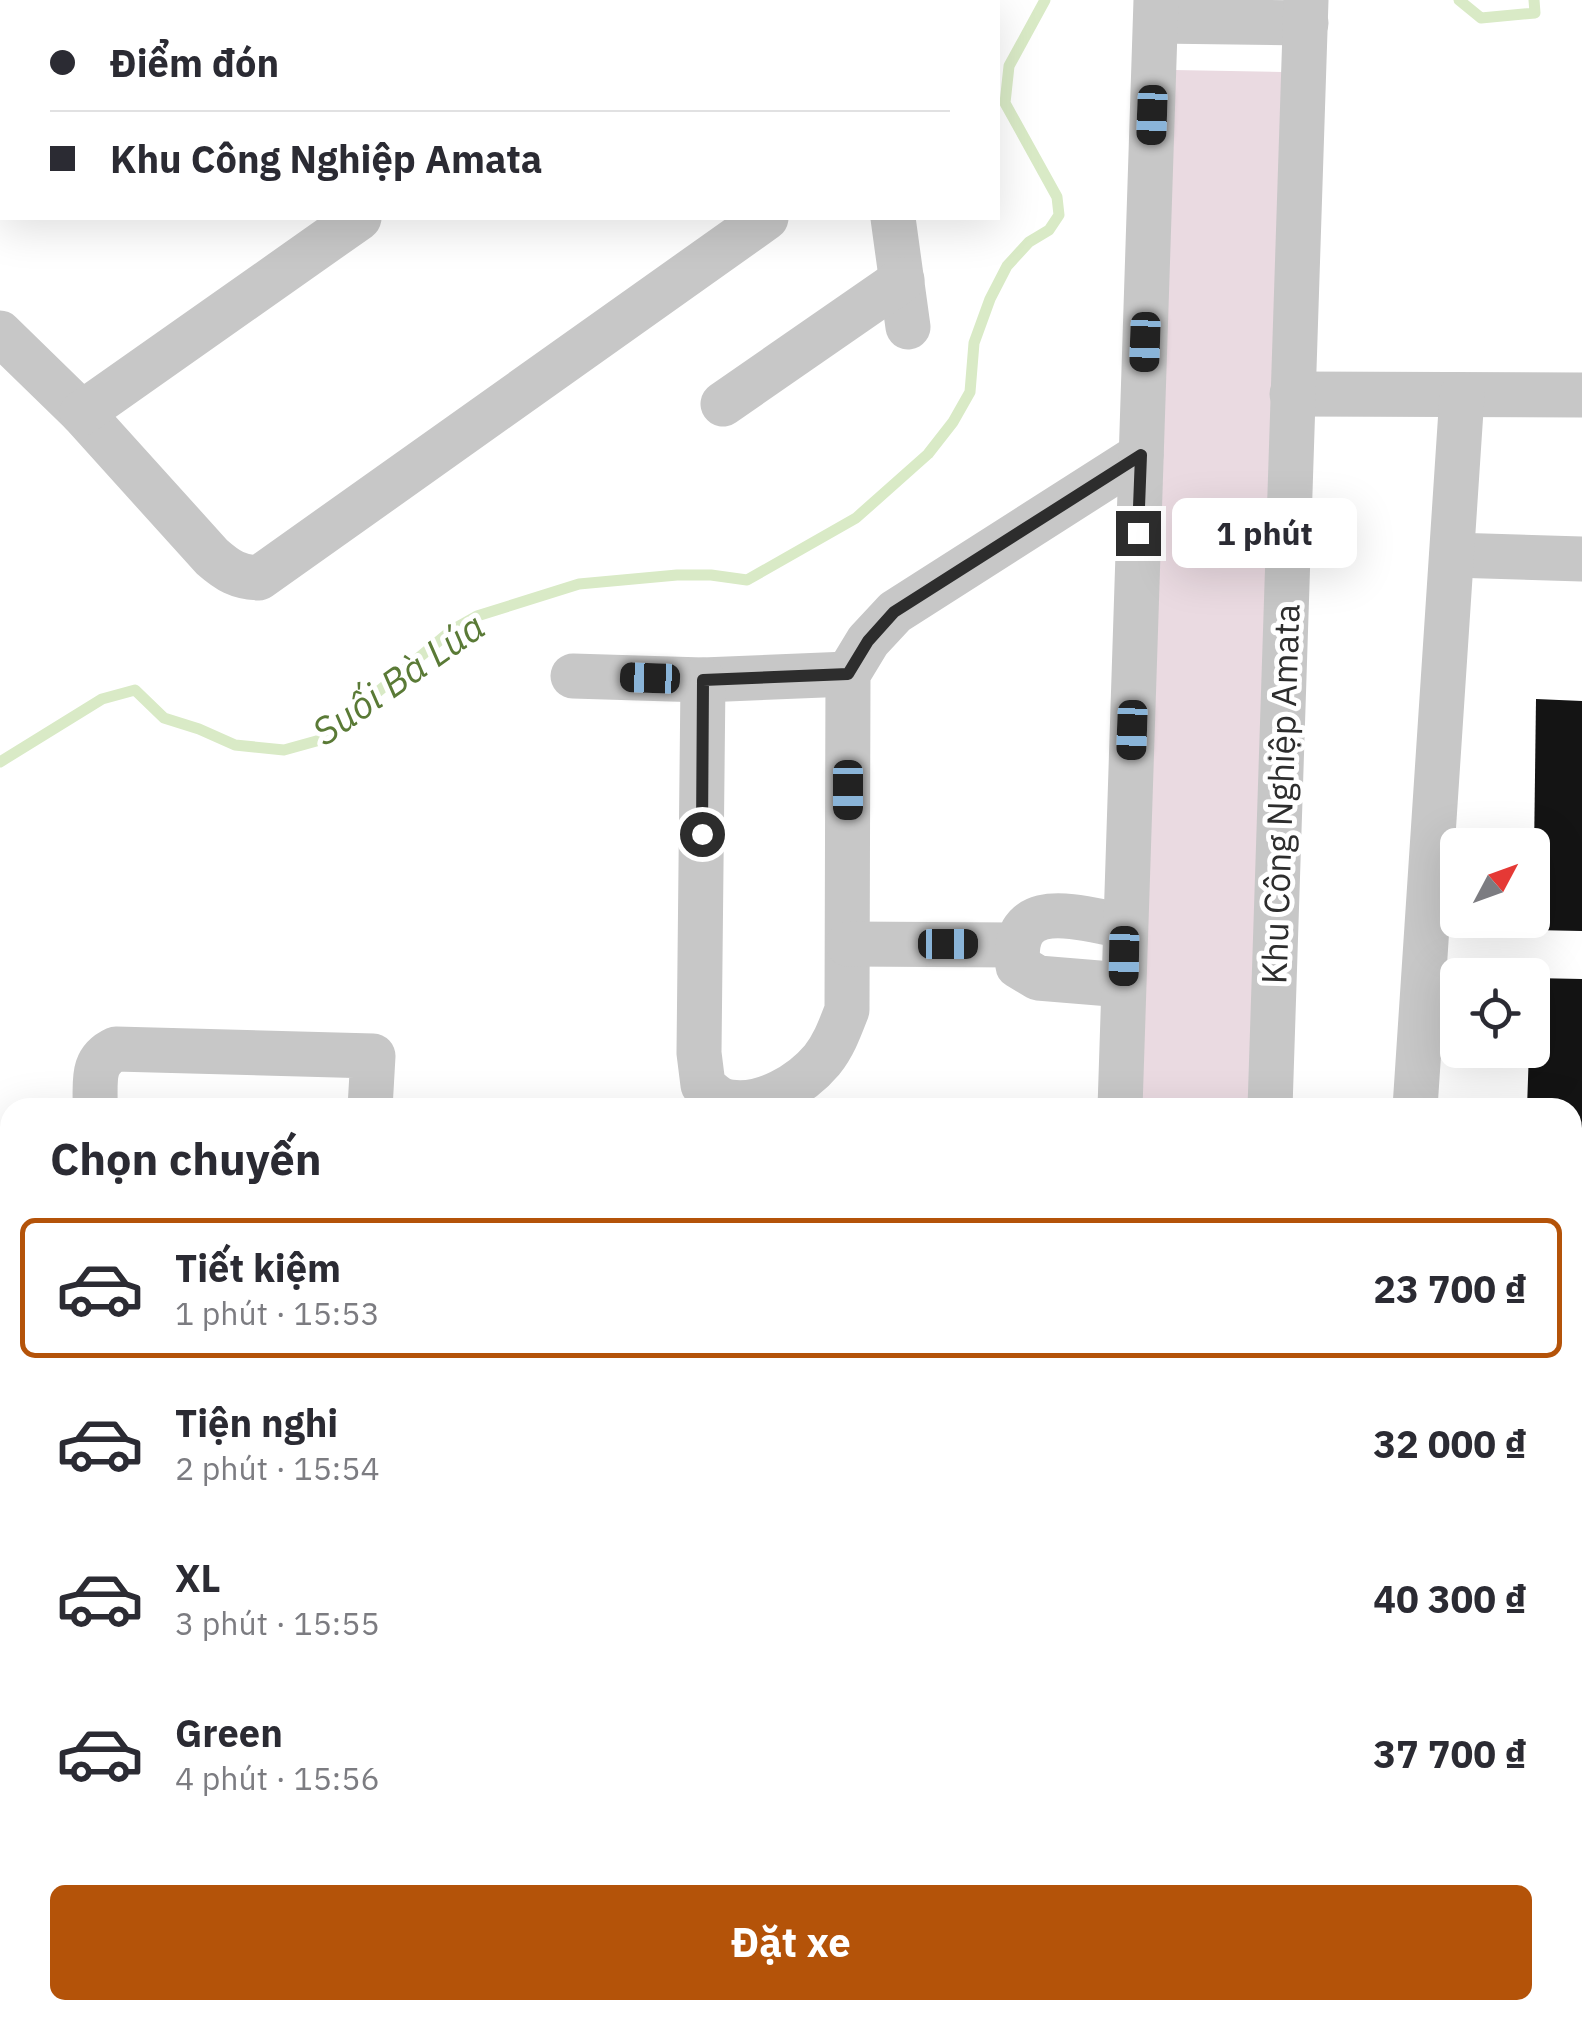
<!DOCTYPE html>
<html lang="vi">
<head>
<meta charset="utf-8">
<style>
	body { margin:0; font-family:"IBM Plex Sans",sans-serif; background:#f2f2f3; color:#2b2b33; height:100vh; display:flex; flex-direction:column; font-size:38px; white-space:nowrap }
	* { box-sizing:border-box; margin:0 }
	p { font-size:32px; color:#7c7c81 }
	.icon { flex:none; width:55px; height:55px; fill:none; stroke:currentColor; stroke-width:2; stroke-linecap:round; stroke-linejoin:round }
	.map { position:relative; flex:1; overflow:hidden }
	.panel { position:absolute; left:0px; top:1098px; width:1582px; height:922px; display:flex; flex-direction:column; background:#fff; border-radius:30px 30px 0 0; box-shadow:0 10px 40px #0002 }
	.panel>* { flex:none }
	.banner { position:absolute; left:0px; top:0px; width:1000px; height:220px; box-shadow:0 10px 40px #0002; display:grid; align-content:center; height:220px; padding:0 50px; background:#fff }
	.needle { width:65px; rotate:49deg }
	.fabs { position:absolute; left:1440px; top:828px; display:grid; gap:20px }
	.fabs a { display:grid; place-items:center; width:110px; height:110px; border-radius:15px; background:#fff; box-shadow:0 10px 40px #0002; font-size:50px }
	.end { position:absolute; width:45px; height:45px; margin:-22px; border:12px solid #2d2d2d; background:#fff; box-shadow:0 0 0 5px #fff }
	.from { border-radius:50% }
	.bubble { position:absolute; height:70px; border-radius:15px; background:#fff; box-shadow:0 10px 40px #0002; font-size:32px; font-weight:700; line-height:70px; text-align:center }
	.car { position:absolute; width:30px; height:60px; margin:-30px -15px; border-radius:12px; box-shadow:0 0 8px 2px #0007; background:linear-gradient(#222 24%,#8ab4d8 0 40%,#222 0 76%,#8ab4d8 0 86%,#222 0) }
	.banner b { display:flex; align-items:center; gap:35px; height:95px; font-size:38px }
	.banner b+b { border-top:2px solid #e1e1e2 }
	.banner i { width:25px; height:25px; background:#2b2b33 }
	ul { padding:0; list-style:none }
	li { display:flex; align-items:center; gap:30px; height:140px; margin:0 20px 15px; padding:0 30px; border:5px solid transparent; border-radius:15px }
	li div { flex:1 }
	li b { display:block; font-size:38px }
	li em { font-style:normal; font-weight:700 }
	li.active { border-color:#b45309 }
	li>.icon { width:90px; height:90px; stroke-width:1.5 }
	h2 { padding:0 50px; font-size:45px; line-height:120px }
	.primary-button { display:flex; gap:20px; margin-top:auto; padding:20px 50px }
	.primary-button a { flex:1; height:115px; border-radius:15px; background:#b45309; color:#fff; font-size:40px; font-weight:700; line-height:115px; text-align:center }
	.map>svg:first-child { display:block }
	.green { fill:#eadae1 }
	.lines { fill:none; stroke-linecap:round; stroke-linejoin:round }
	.stream { stroke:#d9eac6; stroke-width:11 }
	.building { fill:#141414 }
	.minor { stroke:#c7c7c7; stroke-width:45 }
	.route { stroke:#2d2d2d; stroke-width:12 }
	.labels { text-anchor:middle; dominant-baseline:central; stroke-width:10; stroke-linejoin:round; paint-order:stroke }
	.street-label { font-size:35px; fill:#2d2d2d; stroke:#fff }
	.water-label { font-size:38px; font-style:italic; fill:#5a7a36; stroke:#fff }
</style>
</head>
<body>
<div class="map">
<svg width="1582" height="2018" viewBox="0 0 1582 2018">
	<rect width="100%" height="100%" fill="#fff"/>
	<!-- green -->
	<polygon class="green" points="1174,70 1282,72 1249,1107 1140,1108"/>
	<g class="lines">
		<!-- stream -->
		<g class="stream">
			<polyline points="1459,0 1481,18 1535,13 1534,0"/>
			<polyline points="0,762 102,699 135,690 164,718 199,729 235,745 284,750 320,740 452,630 477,616 579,584 677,575 711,575 747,580 856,518 928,454 953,422 970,392 974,343 990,299 1007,266 1029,242 1049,230 1059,215 1057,197 1005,103 1009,66 1045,0"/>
		</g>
	</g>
	<!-- building -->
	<g class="building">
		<polygon points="1536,699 1582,701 1582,931 1533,930"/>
		<polygon points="1532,978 1582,979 1582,1217 1572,1217 1572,1108 1527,1108 1529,1050 1532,1050"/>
		<polygon points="1572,1832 1582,1833 1582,2018 1555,2018 1555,2010 1572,2010"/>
	</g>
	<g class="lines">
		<!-- minor -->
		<g class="minor">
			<polyline points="866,0 866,2"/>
			<polyline points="663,2 667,0"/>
			<polyline points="1156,21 1306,23"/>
			<polyline points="893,218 908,327"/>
			<path d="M0,333L82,413L212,557C228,571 238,577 259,578L766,218"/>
			<polyline points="1292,394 1582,395"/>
			<polyline points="723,404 902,280"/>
			<polyline points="82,413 359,218"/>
			<polyline points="1452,555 1582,559"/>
			<polyline points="573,676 703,680 848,674"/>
			<path d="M703,680L699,1053L703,1085C711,1093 718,1101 730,1102C763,1107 801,1085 822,1060C834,1045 840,1028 847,1010L848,674L868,641L895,612L1141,455"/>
			<polyline points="848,944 1015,945"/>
			<path d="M1123,985L1038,978L1018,966C1010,893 1080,919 1125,926"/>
			<path d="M95,1108C96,1082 90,1061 116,1049L373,1056L370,1108"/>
			<polyline points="1120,1108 1156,0"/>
			<polyline points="1270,1108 1306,0"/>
			<polyline points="1415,1108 1462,395"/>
			<polyline points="1572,1236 1582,1236"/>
			<polyline points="0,1518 10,1520"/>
			<polyline points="1572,1615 1582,1616"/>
			<polyline points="1572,1763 1582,1764"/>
			<polyline points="179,2018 179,2010"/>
			<polyline points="901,2018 901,2010"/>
			<polyline points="1091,2018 1092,2010"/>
			<polyline points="1241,2018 1241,2010"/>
			<polyline points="1440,2018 1440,2010"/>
		</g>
	</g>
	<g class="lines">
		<!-- route -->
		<polyline class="route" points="702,834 703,680 848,674 868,641 894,612 1141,455 1138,533"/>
	</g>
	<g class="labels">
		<!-- street labels -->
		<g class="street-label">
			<text transform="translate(1280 794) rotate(-88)">Khu Công Nghiệp Amata</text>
		</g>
		<!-- water labels -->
		<g class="water-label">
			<text transform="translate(398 678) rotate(-35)">Suối Bà Lúa</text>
		</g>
	</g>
</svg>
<div class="fabs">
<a><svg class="needle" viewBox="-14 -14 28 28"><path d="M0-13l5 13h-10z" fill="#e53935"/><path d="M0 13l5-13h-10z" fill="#7c7c81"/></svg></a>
<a><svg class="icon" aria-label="locate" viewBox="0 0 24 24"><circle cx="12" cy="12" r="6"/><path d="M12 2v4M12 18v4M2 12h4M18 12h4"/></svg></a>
</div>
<i class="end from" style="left:702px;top:834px"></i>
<i class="end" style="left:1138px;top:533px"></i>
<div class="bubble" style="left:1172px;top:498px;width:185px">1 phút</div>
<i class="car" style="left:1152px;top:115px;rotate:182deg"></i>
<i class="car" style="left:1145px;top:342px;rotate:182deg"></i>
<i class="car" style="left:650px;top:678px;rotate:272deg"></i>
<i class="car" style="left:1132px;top:730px;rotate:182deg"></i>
<i class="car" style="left:848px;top:790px;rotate:180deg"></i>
<i class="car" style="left:948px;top:944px;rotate:90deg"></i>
<i class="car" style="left:1124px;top:956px;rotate:181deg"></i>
<div class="banner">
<b><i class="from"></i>Điểm đón</b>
<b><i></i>Khu Công Nghiệp Amata</b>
</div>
<section class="panel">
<h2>Chọn chuyến</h2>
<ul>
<li class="active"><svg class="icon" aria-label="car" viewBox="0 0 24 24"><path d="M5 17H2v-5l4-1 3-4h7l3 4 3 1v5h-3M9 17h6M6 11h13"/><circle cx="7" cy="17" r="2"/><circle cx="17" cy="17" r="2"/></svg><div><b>Tiết kiệm</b><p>1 phút · 15:53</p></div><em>23 700 ₫</em></li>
<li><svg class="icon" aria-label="car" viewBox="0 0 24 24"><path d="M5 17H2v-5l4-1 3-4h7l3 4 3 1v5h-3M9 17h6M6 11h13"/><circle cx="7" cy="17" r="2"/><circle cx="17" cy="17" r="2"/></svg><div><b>Tiện nghi</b><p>2 phút · 15:54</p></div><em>32 000 ₫</em></li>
<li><svg class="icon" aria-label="car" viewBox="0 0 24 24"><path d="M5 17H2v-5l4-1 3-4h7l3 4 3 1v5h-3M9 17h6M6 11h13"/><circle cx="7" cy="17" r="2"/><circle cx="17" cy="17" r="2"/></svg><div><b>XL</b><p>3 phút · 15:55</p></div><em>40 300 ₫</em></li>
<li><svg class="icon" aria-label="car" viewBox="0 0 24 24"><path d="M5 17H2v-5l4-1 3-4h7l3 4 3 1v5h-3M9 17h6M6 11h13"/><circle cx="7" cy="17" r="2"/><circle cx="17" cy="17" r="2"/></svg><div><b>Green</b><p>4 phút · 15:56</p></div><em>37 700 ₫</em></li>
</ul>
<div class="primary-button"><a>Đặt xe</a></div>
</section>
</div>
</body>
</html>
